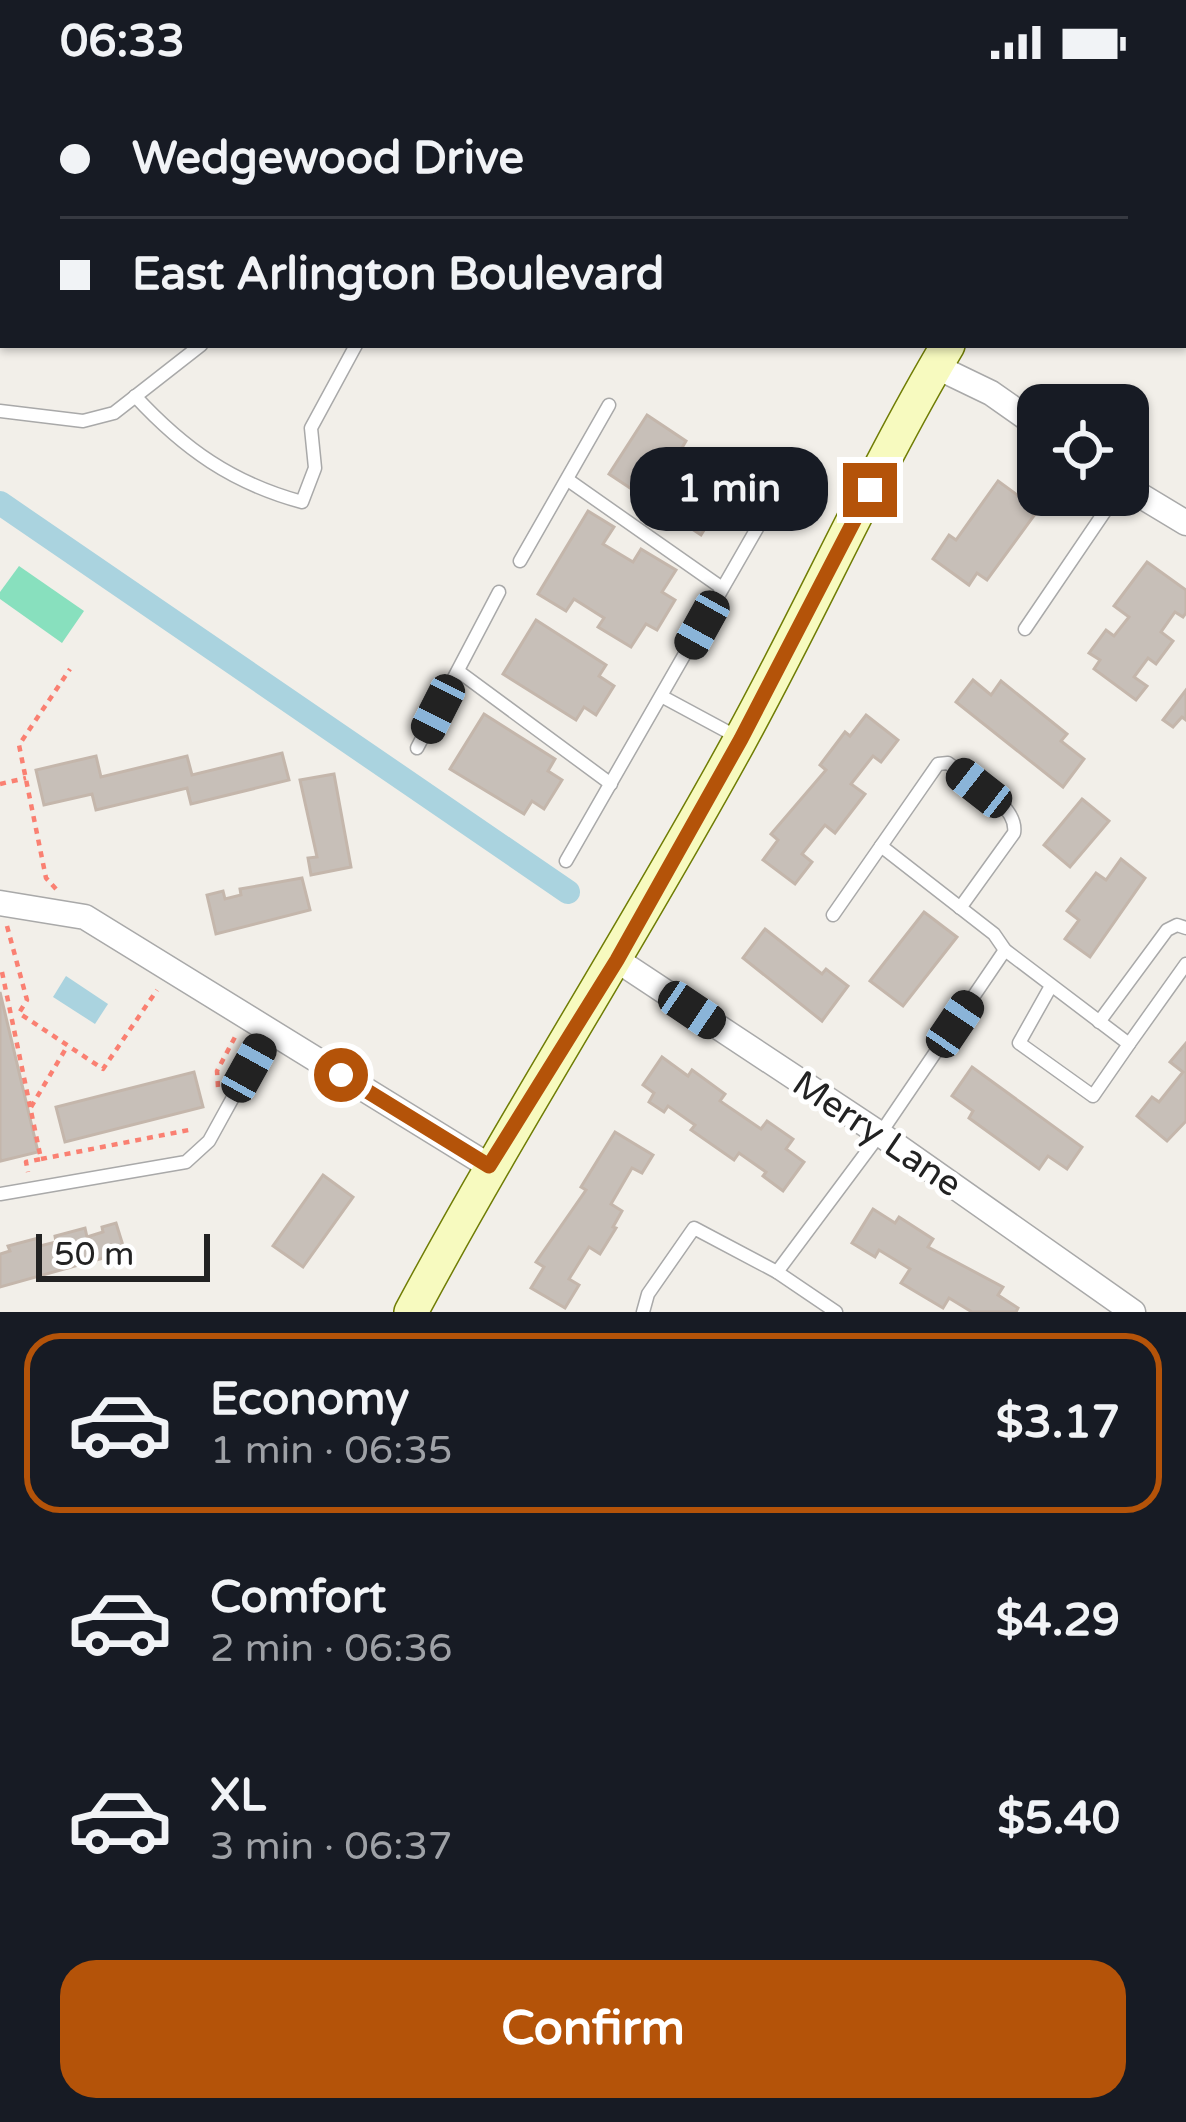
<!DOCTYPE html>
<html lang="en">
<head>
<meta charset="utf-8">
<style>
	body { margin:0; font-family:"Varela Round",sans-serif; background:#242831; color:#f1f3f6; height:100vh; display:flex; flex-direction:column; font-size:45px; white-space:nowrap }
	* { box-sizing:border-box; margin:0 }
	p { font-size:39px; color:#9ea1a6 }
	.icon { flex:none; width:66px; height:66px; fill:none; stroke:currentColor; stroke-width:2; stroke-linecap:round; stroke-linejoin:round }
	.map { position:relative; height:1228px; overflow:hidden }
	.side { display:flex; flex-direction:column; background:#171b24; flex:1 }
	.side>* { flex:none }
	.banner { position:absolute; left:0px; top:0px; width:1188px; height:264px; box-shadow:0 3px 9px #0004; display:grid; align-content:center; height:264px; padding:0 60px; background:#171b24 }
	.fabs { position:absolute; left:1017px; top:300px; display:grid; gap:24px }
	.fabs a { display:grid; place-items:center; width:132px; height:132px; border-radius:24px; background:#171b24; box-shadow:0 3px 9px #0004; font-size:60px }
	.scale { position:absolute; left:36px; bottom:30px; width:174px; box-sizing:border-box; padding-left:12px; border:6px solid #222; border-top:0; font-size:33px; line-height:42px; white-space:nowrap; color:#222; -webkit-text-stroke:9px #fff; paint-order:stroke }
	.end { position:absolute; width:54px; height:54px; margin:-27px; border:15px solid #b45309; background:#fff; box-shadow:0 0 0 6px #fff }
	.from { border-radius:50% }
	.bubble { position:absolute; height:84px; border-radius:36px; background:#171b24; box-shadow:0 3px 9px #0004; font-size:39px; font-weight:700; line-height:84px; text-align:center }
	.car { position:absolute; width:36px; height:72px; margin:-36px -18px; border-radius:15px; box-shadow:0 0 9px 3px #0007; background:linear-gradient(#222 24%,#8ab4d8 0 40%,#222 0 76%,#8ab4d8 0 86%,#222 0) }
	.banner b { display:flex; align-items:center; gap:42px; height:114px; font-size:45px }
	.banner b+b { border-top:3px solid #363941 }
	.banner i { width:30px; height:30px; background:#f1f3f6 }
	ul { padding:21px 0 0; list-style:none }
	li { display:flex; align-items:center; gap:36px; height:180px; margin:0 24px 18px; padding:0 36px; border:6px solid transparent; border-radius:36px }
	li div { flex:1 }
	li b { display:block; font-size:45px }
	li em { font-style:normal; font-weight:700 }
	li.current { border-color:#b45309 }
	li>.icon { width:108px; height:108px; stroke-width:1.5 }
	.primary-button { display:flex; gap:24px; margin-top:auto; padding:24px 60px }
	.primary-button a { flex:1; height:138px; border-radius:36px; background:#b45309; color:#fff; font-size:48px; font-weight:700; line-height:138px; text-align:center }
	.status { display:flex; justify-content:space-between; align-items:center; height:84px; padding:0 60px; background:#171b24; direction:ltr }
	.status svg { height:33px; fill:currentColor }
	.map>svg:first-child { display:block }
	.pitch { fill:#88e0be }
	.water { fill:#aad3df }
	.lines { fill:none; stroke-linecap:round; stroke-linejoin:round }
	.canal { stroke:#aad3df; stroke-width:24 }
	.building { fill:#c7bfb8; stroke:#c4b6ab; stroke-width:3 }
	.lane-casing { stroke:#a9a9a9; stroke-width:15 }
	.street-casing { stroke:#a9a9a9; stroke-width:27 }
	.secondary-casing { stroke:#707d05; stroke-width:36 }
	.path { stroke:#fa8072; stroke-width:4.5; stroke-dasharray:6 6; stroke-linecap:butt }
	.lane { stroke:#fff; stroke-width:12 }
	.street { stroke:#fff; stroke-width:24 }
	.secondary { stroke:#f7fabf; stroke-width:33 }
	.route { stroke:#b45309; stroke-width:15 }
	.labels { text-anchor:middle; dominant-baseline:central; stroke-width:10; stroke-linejoin:round; paint-order:stroke }
	.street-label { font-size:36px; fill:#222; stroke:#fff }
</style>
</head>
<body>
<div class="status"><b>06:33</b><svg viewBox="0 0 49 12"><path d="M0 12V9h3v3zM5 12V6h3v6zM10 12V3h3v9zM15 12V0h3v12zM26 1h20v11H26zM47 4h2v5h-2z"/></svg></div>
<div class="map">
<svg width="1186" height="1228" viewBox="0 0 1186 1228">
	<rect width="100%" height="100%" fill="#f2efe9"/>
	<!-- pitch -->
	<polygon class="pitch" points="19,482 84,527 62,559 0,515 0,508"/>
	<!-- water -->
	<polygon class="water" points="66,892 108,920 95,940 53,913"/>
	<g class="lines">
		<!-- canal -->
		<g class="canal">
			<polyline points="174,3 177,0"/>
			<polyline points="0,133 3,130"/>
			<polyline points="0,419 568,808"/>
		</g>
	</g>
	<!-- building -->
	<g class="building">
		<polygon points="647,331 686,357 679,369 704,386 709,379 733,395 724,408 732,414 716,438 711,435 701,451 609,390"/>
		<polygon points="998,397 1038,426 987,496 977,489 969,501 933,475 949,451 956,456"/>
		<polygon points="588,427 614,443 603,460 633,478 641,465 676,486 662,508 675,516 657,546 646,540 631,563 598,543 604,534 574,515 566,527 538,510"/>
		<polygon points="1147,478 1186,506 1186,529 1183,533 1175,528 1161,548 1173,557 1156,580 1148,574 1134,593 1147,602 1136,616 1094,585 1100,576 1089,569 1106,546 1114,552 1129,533 1114,522"/>
		<polygon points="536,536 606,581 599,592 614,602 596,631 584,623 576,636 503,590"/>
		<polygon points="973,596 991,611 1001,597 1067,650 1061,657 1084,675 1063,703 956,618"/>
		<polygon points="1186,606 1186,636 1182,633 1173,643 1163,636"/>
		<polygon points="484,630 555,675 548,687 562,696 544,725 532,717 524,730 450,685"/>
		<polygon points="866,631 898,656 881,678 873,672 851,700 865,710 835,749 825,741 802,770 812,778 795,800 763,776 778,756 771,750 826,686 820,681 845,648 850,652"/>
		<polygon points="282,669 289,696 191,720 187,704 96,726 92,710 44,721 36,686 96,672 101,693 187,672 192,691"/>
		<polygon points="334,690 351,783 311,791 308,774 317,773 300,696"/>
		<polygon points="1082,715 1109,737 1070,783 1044,761"/>
		<polygon points="1121,775 1145,794 1090,873 1065,855 1079,836 1067,827 1096,789 1106,796"/>
		<polygon points="302,794 310,826 216,850 207,811 223,807 225,815 241,811 240,805"/>
		<polygon points="924,828 957,853 903,922 870,897"/>
		<polygon points="765,845 822,890 826,885 848,902 822,937 743,874"/>
		<polygon points="0,908 38,1068 1,1077 0,1074"/>
		<polygon points="1186,959 1186,1037 1167,1057 1137,1032 1152,1013 1159,1018 1183,988 1170,978"/>
		<polygon points="662,973 688,992 692,986 725,1010 720,1017 761,1045 767,1037 793,1055 786,1065 804,1078 783,1107 763,1092 766,1088 739,1069 734,1076 691,1046 695,1041 668,1022 664,1028 649,1018 654,1009 643,1001"/>
		<polygon points="972,983 1082,1063 1067,1085 1048,1072 1039,1085 969,1034 973,1027 952,1012"/>
		<polygon points="194,988 203,1023 65,1058 56,1023"/>
		<polygon points="615,1048 653,1071 642,1089 632,1084 611,1120 622,1127 613,1143 616,1144 600,1170 589,1163 569,1195 579,1201 565,1224 531,1204 544,1183 536,1178 586,1106 581,1103"/>
		<polygon points="323,1091 353,1113 303,1183 273,1162"/>
		<polygon points="873,1125 895,1139 899,1133 933,1155 928,1163 1003,1203 998,1211 1018,1224 1016,1228 972,1228 949,1214 943,1224 901,1199 910,1185 879,1166 875,1173 852,1159"/>
		<polygon points="116,1139 125,1168 0,1203 0,1170 10,1167 8,1162 38,1154 40,1162 56,1158 55,1152 85,1144 87,1153 103,1148 102,1143"/>
	</g>
	<g class="lines">
		<defs>
			<g id="lane">
				<polyline points="497,3 499,0"/>
				<path d="M135,312C184,365 232,399 302,418L315,384L311,344L356,261"/>
				<polyline points="0,327 83,337 114,329 201,261"/>
				<polyline points="568,396 722,504"/>
				<polyline points="520,477 609,321"/>
				<polyline points="1025,545 1116,411"/>
				<polyline points="458,587 611,700"/>
				<polyline points="663,613 741,655"/>
				<polyline points="417,664 499,508"/>
				<path d="M881,762L938,680L948,679C968,695 1019,721 1014,749L960,824"/>
				<polyline points="566,777 779,406"/>
				<polyline points="833,831 881,762 994,850 1005,866 1129,960 1093,1012 1019,959 1051,902"/>
				<polyline points="1099,938 1167,846 1177,841 1186,844"/>
				<polyline points="1129,960 1186,880"/>
				<polyline points="0,1110 186,1078 209,1057 269,948"/>
				<polyline points="777,1188 880,1050 1005,866"/>
				<polyline points="643,1228 648,1210 694,1144 777,1188 836,1228"/>
			</g>
			<g id="street">
				<polyline points="935,282 991,309 1038,342"/>
				<polyline points="1128,404 1186,439"/>
				<polyline points="0,819 85,833 489,1082"/>
				<polyline points="617,876 880,1050 1133,1228"/>
			</g>
			<g id="secondary">
				<polyline points="1101,3 1102,0"/>
				<path d="M411,1228C515,1034 634,850 739,658C811,527 872,389 948,261"/>
			</g>
		</defs>
		<!-- lane casing -->
		<use href="#lane" class="lane-casing"/>
		<!-- street casing -->
		<use href="#street" class="street-casing"/>
		<!-- secondary casing -->
		<use href="#secondary" class="secondary-casing"/>
		<!-- path -->
		<g class="path">
			<polyline points="0,700 26,694"/>
			<polyline points="56,805 46,794 19,661 70,585"/>
			<polyline points="7,842 27,916 19,929 103,985 157,906"/>
			<polyline points="2,888 41,1075 26,1078 28,1088"/>
			<polyline points="218,1003 217,987 235,953"/>
			<polyline points="31,1023 68,961"/>
			<polyline points="41,1075 194,1045"/>
		</g>
		<!-- lane -->
		<use href="#lane" class="lane"/>
		<!-- street -->
		<use href="#street" class="street"/>
		<!-- secondary -->
		<use href="#secondary" class="secondary"/>
	</g>
	<g class="lines">
		<!-- route -->
		<polyline class="route" points="341,991 489,1082 617,876 741,655 870,406"/>
	</g>
	<g class="labels">
		<!-- street labels -->
		<g class="street-label">
			<text transform="translate(877 1050) rotate(34)">Merry Lane</text>
		</g>
	</g>
</svg>
<div class="fabs">
<a><svg class="icon" aria-label="locate" viewBox="0 0 24 24"><circle cx="12" cy="12" r="6"/><path d="M12 2v4M12 18v4M2 12h4M18 12h4"/></svg></a>
</div>
<div class="scale">50 m</div>
<i class="end from" style="left:341px;top:991px"></i>
<i class="end" style="left:870px;top:406px"></i>
<div class="bubble" style="left:630px;top:363px;width:198px">1 min</div>
<i class="car" style="left:702px;top:541px;rotate:209deg"></i>
<i class="car" style="left:438px;top:625px;rotate:207deg"></i>
<i class="car" style="left:979px;top:704px;rotate:308deg"></i>
<i class="car" style="left:692px;top:926px;rotate:124deg"></i>
<i class="car" style="left:955px;top:940px;rotate:34deg"></i>
<i class="car" style="left:249px;top:984px;rotate:29deg"></i>
<div class="banner">
<b><i class="from"></i>Wedgewood Drive</b>
<b><i></i>East Arlington Boulevard</b>
</div>
</div>
<section class="side">
<ul>
<li class="current"><svg class="icon" aria-label="car" viewBox="0 0 24 24"><path d="M5 17H2v-5l4-1 3-4h7l3 4 3 1v5h-3M9 17h6M6 11h13"/><circle cx="7" cy="17" r="2"/><circle cx="17" cy="17" r="2"/></svg><div><b>Economy</b><p>1 min · 06:35</p></div><em>$3.17</em></li>
<li><svg class="icon" aria-label="car" viewBox="0 0 24 24"><path d="M5 17H2v-5l4-1 3-4h7l3 4 3 1v5h-3M9 17h6M6 11h13"/><circle cx="7" cy="17" r="2"/><circle cx="17" cy="17" r="2"/></svg><div><b>Comfort</b><p>2 min · 06:36</p></div><em>$4.29</em></li>
<li><svg class="icon" aria-label="car" viewBox="0 0 24 24"><path d="M5 17H2v-5l4-1 3-4h7l3 4 3 1v5h-3M9 17h6M6 11h13"/><circle cx="7" cy="17" r="2"/><circle cx="17" cy="17" r="2"/></svg><div><b>XL</b><p>3 min · 06:37</p></div><em>$5.40</em></li>
</ul>
<div class="primary-button"><a>Confirm</a></div>
</section>
</body>
</html>
